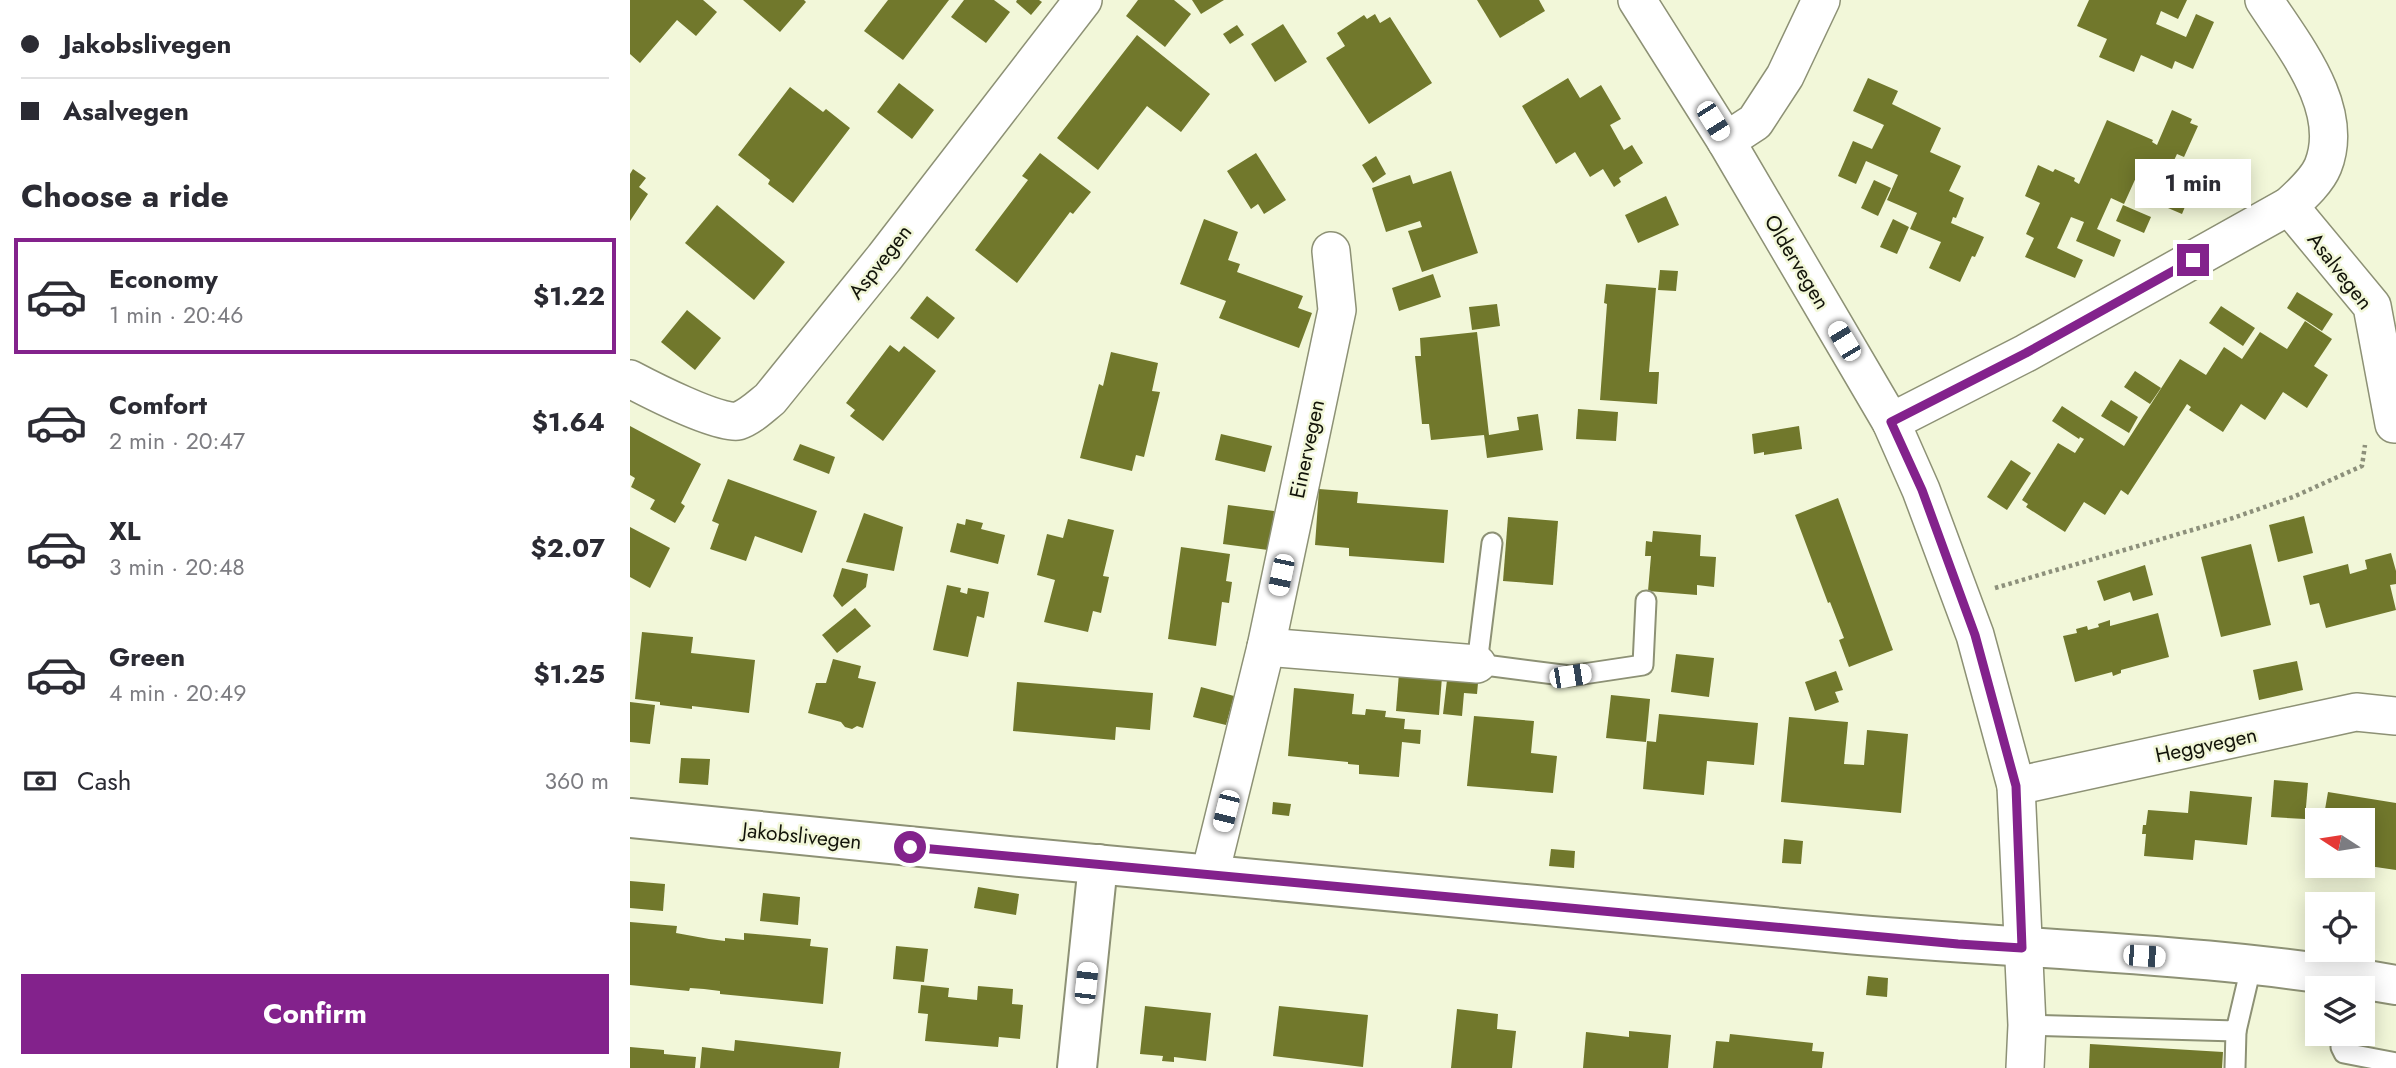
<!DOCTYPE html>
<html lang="en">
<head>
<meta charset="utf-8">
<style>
	body { margin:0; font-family:Jost,sans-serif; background:#f2f2f3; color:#2b2b33; height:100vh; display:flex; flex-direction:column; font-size:26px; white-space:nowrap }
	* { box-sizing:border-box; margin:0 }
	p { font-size:23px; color:#7c7c81 }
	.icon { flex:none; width:38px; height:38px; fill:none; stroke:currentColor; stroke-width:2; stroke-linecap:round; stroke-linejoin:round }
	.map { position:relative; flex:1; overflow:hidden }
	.sheet { display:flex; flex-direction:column; background:#fff; width:630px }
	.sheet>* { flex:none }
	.banner { display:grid; align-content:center; height:154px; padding:0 21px; background:#fff }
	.needle { width:46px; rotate:282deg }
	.tools { position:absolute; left:1675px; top:808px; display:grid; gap:14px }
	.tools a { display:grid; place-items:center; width:70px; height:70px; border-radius:0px; background:#fff; box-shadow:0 4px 18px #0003; font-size:35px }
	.end { position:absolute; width:32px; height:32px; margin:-16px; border:9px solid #83228c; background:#fff; box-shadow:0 0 0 4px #fff }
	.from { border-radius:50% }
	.bubble { position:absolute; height:49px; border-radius:0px; background:#fff; box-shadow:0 4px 18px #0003; font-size:23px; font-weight:700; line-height:49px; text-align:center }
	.car { position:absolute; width:21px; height:42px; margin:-21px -10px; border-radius:9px; box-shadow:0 0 5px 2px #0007; background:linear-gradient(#fff 24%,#345 0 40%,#fff 0 76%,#345 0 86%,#fff 0) }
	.banner b { display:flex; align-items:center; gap:24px; height:66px; font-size:26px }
	.banner b+b { border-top:2px solid #e1e1e2 }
	.banner i { width:18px; height:18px; background:#2b2b33 }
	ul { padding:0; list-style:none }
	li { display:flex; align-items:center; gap:21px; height:116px; margin:0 14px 10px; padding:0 7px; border:4px solid transparent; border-radius:0px }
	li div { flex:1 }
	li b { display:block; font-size:26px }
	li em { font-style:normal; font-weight:700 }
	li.selected { border-color:#83228c }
	li>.icon { width:63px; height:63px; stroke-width:1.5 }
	h2 { padding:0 21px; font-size:32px; line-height:84px }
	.pay { display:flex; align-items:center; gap:18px; height:77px; padding:0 21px; font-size:26px }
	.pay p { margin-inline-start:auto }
	.button { display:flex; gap:14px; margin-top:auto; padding:14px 21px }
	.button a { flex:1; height:80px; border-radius:0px; background:#83228c; color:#fff; font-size:28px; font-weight:700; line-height:80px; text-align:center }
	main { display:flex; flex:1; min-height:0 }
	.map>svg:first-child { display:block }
	.building { fill:#71782c }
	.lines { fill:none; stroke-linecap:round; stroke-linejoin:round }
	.lane-casing { stroke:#8d9175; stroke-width:23 }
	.street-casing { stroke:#8d9175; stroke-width:40 }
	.secondary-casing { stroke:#8d9175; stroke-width:42 }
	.path { stroke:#8d907b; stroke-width:4.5; stroke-dasharray:3.5 3.5; stroke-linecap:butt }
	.lane { stroke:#fff; stroke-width:19 }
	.street { stroke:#fff; stroke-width:37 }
	.secondary { stroke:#fff; stroke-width:38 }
	.route { stroke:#83228c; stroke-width:9 }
	.labels { text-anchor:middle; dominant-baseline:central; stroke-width:5; stroke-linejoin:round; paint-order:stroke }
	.street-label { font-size:21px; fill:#13140a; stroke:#f2f7d9 }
</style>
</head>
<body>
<main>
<section class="sheet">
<div class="banner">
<b><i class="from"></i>Jakobslivegen</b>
<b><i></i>Asalvegen</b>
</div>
<h2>Choose a ride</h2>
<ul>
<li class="selected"><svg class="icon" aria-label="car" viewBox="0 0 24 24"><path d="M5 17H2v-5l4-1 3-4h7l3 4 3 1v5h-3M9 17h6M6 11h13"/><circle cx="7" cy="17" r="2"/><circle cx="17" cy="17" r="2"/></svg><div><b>Economy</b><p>1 min · 20:46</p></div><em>$1.22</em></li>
<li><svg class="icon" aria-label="car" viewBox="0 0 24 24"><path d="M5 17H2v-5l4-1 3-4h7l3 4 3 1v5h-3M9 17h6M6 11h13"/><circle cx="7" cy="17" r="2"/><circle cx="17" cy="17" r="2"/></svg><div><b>Comfort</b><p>2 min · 20:47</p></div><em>$1.64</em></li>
<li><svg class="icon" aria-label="car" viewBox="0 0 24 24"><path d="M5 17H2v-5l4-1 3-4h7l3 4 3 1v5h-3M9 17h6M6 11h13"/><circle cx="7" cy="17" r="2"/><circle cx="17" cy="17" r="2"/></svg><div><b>XL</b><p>3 min · 20:48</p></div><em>$2.07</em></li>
<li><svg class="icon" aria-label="car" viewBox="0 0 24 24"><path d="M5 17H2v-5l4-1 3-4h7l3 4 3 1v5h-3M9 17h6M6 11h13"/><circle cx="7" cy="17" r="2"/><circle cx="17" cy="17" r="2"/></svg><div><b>Green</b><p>4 min · 20:49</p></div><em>$1.25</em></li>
</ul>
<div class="pay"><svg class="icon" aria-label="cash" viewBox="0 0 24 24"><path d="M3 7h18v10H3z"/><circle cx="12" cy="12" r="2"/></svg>Cash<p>360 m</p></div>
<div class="button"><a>Confirm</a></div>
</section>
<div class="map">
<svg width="1766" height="1068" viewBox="0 0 1766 1068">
	<rect width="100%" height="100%" fill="#f2f7d9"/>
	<!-- building -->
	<g class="building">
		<polygon points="0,0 73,0 87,12 66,36 47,20 10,63 0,54"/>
		<polygon points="113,0 174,0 176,2 150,32"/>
		<polygon points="258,0 319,0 273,60 234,31"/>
		<polygon points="334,0 364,0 380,12 356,43 321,17"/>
		<polygon points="387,0 409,0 412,2 401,15 386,2"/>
		<polygon points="508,0 544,0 561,14 535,47 496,16"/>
		<polygon points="562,0 594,0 571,14"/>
		<polygon points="847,0 909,0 915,11 870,38"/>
		<polygon points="1459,0 1557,0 1548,19 1531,11 1526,24 1556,37 1566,14 1584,22 1563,69 1545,61 1542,69 1511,55 1504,72 1469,57 1477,39 1447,26"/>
		<polygon points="745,14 750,23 760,17 802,83 739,124 696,58 715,46 707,33 734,15 737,19"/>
		<polygon points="653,24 677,62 645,82 621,44"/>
		<polygon points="607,25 614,35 600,44 593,34"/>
		<polygon points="507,35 580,94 551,132 517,106 468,170 427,138"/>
		<polygon points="938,78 950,98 971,85 991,119 980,125 994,150 1002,145 1013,163 989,178 991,182 984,187 973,169 960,177 945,152 926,164 892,106"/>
		<polygon points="1238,78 1268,91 1262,104 1311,128 1300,152 1331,166 1319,191 1334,198 1326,218 1323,217 1321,223 1354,237 1345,257 1342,256 1330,282 1299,268 1311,242 1280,229 1287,213 1257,200 1268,175 1236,161 1226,184 1208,176 1223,141 1242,149 1254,125 1223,111"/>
		<polygon points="269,83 304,110 282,139 247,112"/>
		<polygon points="160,87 193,112 196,109 220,128 163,203 138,184 140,180 108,155"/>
		<polygon points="1542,110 1562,119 1560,123 1568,126 1554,157 1547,154 1533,184 1508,173 1494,204 1481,198 1467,229 1491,240 1484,257 1446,241 1454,222 1441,217 1427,248 1453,260 1445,278 1395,257 1404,238 1396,234 1410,203 1395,196 1408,165 1423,172 1425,169 1445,178 1444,181 1449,184 1477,120 1523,140 1522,142 1527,145"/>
		<polygon points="410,153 461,192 443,214 440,212 387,283 345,250 398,180 392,176"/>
		<polygon points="626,153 656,200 634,214 628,204 621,209 597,171"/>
		<polygon points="746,156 756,174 743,183 732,165"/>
		<polygon points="3,169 16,178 9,187 18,194 0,221 0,174"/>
		<polygon points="821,171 848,253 792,272 778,231 792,227 790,221 756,232 742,188 780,175 783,184"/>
		<polygon points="1244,180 1261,188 1248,216 1231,208"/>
		<polygon points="1532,185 1546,191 1548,186 1561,192 1552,214 1524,202"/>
		<polygon points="1036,196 1049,225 1008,243 995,215"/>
		<polygon points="87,205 155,262 124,300 55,243"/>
		<polygon points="1493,205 1521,217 1514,233 1486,221"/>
		<polygon points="574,219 608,232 598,260 610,264 607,272 673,296 668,308 682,313 669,348 589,318 596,301 550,284"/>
		<polygon points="1263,219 1279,227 1267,254 1250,247"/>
		<polygon points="1030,270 1048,271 1046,291 1028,290"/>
		<polygon points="803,274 811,297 769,311 762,288"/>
		<polygon points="976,284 1026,288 1019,372 1029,372 1027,404 970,400 977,304 974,303"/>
		<polygon points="1667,292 1703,314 1692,331 1657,308"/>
		<polygon points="297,296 325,318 308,339 280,318"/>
		<polygon points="867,304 870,326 842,330 839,307"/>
		<polygon points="1591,306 1625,328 1613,346 1579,323"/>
		<polygon points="57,310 91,338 65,370 31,342"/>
		<polygon points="1675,321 1702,339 1684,366 1698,375 1677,408 1653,392 1635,420 1611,404 1593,432 1559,410 1561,407 1557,404 1498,495 1491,490 1475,515 1454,502 1435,532 1396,507 1398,504 1392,500 1428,443 1445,453 1454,439 1450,437 1449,439 1422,421 1432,406 1494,446 1550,359 1576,375 1594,347 1612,359 1630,332 1657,349"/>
		<polygon points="847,332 859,435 889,430 887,417 908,414 913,450 857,458 854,435 801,440 799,424 792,424 785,356 791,356 790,338"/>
		<polygon points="260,345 269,352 274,346 306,371 253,441 220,416 225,410 216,403"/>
		<polygon points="481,352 528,363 522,391 530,392 514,457 506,455 502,471 450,458 469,384 473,386"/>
		<polygon points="1505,371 1531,388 1520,404 1494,387"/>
		<polygon points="1481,400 1508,417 1499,433 1471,416"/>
		<polygon points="948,409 988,412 986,441 946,439"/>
		<polygon points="0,426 71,464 51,503 55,506 45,523 20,509 25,500 1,487 5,478 0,475"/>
		<polygon points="1169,426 1172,449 1134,455 1134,452 1124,454 1122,434"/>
		<polygon points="591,434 642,446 635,472 585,460"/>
		<polygon points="170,444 205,457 199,474 163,460"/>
		<polygon points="1381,460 1401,473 1377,510 1357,497"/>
		<polygon points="98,479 187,511 172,553 125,536 116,561 80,549 89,524 82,521"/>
		<polygon points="689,489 728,492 727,503 818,510 814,563 719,556 719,548 685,545"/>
		<polygon points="1208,498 1263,650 1219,667 1209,640 1214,638 1200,602 1198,603 1165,515"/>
		<polygon points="598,505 644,511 642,537 639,537 638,550 593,544"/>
		<polygon points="234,513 273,527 264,571 216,562"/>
		<polygon points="1674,516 1683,553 1648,562 1639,525"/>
		<polygon points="878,517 928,521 923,585 873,581"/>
		<polygon points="336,519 353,523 351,529 375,535 368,564 320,552 327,523 335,525"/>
		<polygon points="438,519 484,530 473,576 479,577 471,613 463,611 458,632 414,622 425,580 407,575 417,534 433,538"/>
		<polygon points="0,527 40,548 20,588 0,577"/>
		<polygon points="1023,531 1071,535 1070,556 1086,557 1084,587 1067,585 1067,595 1018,591 1021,556 1015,556 1016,541 1022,542"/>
		<polygon points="1621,544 1641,625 1591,637 1571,557"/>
		<polygon points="551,547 600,554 596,581 602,582 599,603 592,602 586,646 538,639"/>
		<polygon points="1761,553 1766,571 1766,584 1760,585 1766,610 1696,628 1689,603 1680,605 1673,576 1718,564 1720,574 1737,569 1735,560"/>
		<polygon points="1515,565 1523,595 1503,601 1500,592 1474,601 1467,581"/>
		<polygon points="212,568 238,574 236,587 212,607 203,596"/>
		<polygon points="317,585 331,588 330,592 337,594 338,588 359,592 354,618 347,616 338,657 303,650"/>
		<polygon points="225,608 241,626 207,653 192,635"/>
		<polygon points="1528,613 1539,657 1491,670 1491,673 1483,676 1482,672 1445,682 1433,636 1447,633 1446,629 1457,626 1458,630 1469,627 1468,624 1480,620 1480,626"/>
		<polygon points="12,632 63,637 61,653 125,660 119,713 62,706 62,709 30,705 30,702 5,699"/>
		<polygon points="1046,654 1084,658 1079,697 1041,692"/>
		<polygon points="203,659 231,666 228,678 246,682 233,728 227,726 222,729 215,727 211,722 178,713 186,683 196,683"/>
		<polygon points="1667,661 1673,690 1629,700 1623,670"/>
		<polygon points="1206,671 1213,690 1205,692 1209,702 1185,711 1175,682"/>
		<polygon points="769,673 812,677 809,715 766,711"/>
		<polygon points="817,680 848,683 847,694 834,693 832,716 813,714"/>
		<polygon points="387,682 523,693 520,730 486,727 485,740 383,731"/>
		<polygon points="571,687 604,696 596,725 563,717"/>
		<polygon points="664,688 724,694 722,714 735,715 736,709 756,711 755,717 775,719 774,729 791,730 790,744 772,742 769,777 729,774 729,765 718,764 718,762 658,756"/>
		<polygon points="981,695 1020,699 1016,742 976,738"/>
		<polygon points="0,702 25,705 20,744 0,742"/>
		<polygon points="1029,714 1128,723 1124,765 1077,761 1074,795 1013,789 1017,741 1026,742"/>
		<polygon points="844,716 904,721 901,753 927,756 923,793 837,786"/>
		<polygon points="1159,717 1218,722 1214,764 1234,765 1237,730 1278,734 1271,813 1151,802"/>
		<polygon points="51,758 80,759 78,785 49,783"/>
		<polygon points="1644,780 1678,783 1675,819 1641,817"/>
		<polygon points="1560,791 1622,797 1617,845 1565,840 1563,860 1514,856 1516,834 1512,834 1513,825 1516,825 1518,810 1558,813"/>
		<polygon points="1698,792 1766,803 1766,870 1732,865 1732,821 1693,821"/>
		<polygon points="643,802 661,804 659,816 642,814"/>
		<polygon points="1154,839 1173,841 1171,864 1152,863"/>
		<polygon points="921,849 945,851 944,868 919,866"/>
		<polygon points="0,881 35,884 33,911 0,908"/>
		<polygon points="348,887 389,894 386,915 344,908"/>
		<polygon points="133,893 170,897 168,925 130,921"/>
		<polygon points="0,922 47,926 46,933 79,939 95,941 95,938 114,940 114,933 181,939 180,946 198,948 193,1004 90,994 90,991 74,989 60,988 59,991 0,985"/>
		<polygon points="266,946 298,949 294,982 263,979"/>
		<polygon points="1238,976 1258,978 1257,997 1236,995"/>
		<polygon points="291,985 319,988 318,997 347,1000 348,986 383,989 382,1004 393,1005 390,1039 369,1037 368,1047 295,1041 298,1014 288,1013"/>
		<polygon points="515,1006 581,1013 576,1061 544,1057 544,1062 532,1061 533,1056 510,1054"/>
		<polygon points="649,1006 738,1015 733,1067 643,1056"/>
		<polygon points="827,1009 868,1014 867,1029 886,1031 882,1068 821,1068"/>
		<polygon points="999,1031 1041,1035 1038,1068 953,1068 956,1032 999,1037"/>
		<polygon points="1100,1034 1183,1043 1182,1051 1194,1052 1192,1068 1083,1068 1086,1041 1099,1042"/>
		<polygon points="105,1040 211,1052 209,1068 70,1068 72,1047 104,1051"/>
		<polygon points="1460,1044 1593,1052 1592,1068 1459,1068"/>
		<polygon points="0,1047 34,1050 34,1054 66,1057 65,1068 0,1068"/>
	</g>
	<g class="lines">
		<defs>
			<g id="lane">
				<polyline points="862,543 847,664 940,676 1013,665 1016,601"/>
				<polyline points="1397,1025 1606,1031 1622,963"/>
				<polyline points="1711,1047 1714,1053 1766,1063"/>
				<polyline points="1605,1068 1606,1031"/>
			</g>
			<g id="street">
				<polyline points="1007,0 1096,141 1261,422 1291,490 1345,635 1386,786 1397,1025 1395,1068"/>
				<polyline points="1096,141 1125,122 1155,76 1191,0"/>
				<polyline points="1659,206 1742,306 1764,424"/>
				<path d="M0,379C19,389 89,425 108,421C120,417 130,407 140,399L254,258L453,0"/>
				<path d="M1261,422L1396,353L1659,206C1671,195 1687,181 1693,166C1716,108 1663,45 1634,0"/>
				<polyline points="636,647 847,664"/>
				<polyline points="1386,786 1726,712 1766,716"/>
				<polyline points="580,874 636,647 707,310 701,251"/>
			</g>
			<g id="secondary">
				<path d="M0,818C402,860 805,896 1207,933C1393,950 1581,952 1766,985"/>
				<polyline points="447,1068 468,864"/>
			</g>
		</defs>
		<!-- lane casing -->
		<use href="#lane" class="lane-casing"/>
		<!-- street casing -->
		<use href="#street" class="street-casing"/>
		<!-- secondary casing -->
		<use href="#secondary" class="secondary-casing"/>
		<!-- path -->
		<polyline class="path" points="1365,588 1603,518 1663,497 1732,466 1735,445"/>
		<!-- lane -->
		<use href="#lane" class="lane"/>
		<!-- street -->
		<use href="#street" class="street"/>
		<!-- secondary -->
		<use href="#secondary" class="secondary"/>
	</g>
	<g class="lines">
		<!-- route -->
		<polyline class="route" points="280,847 1328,944 1392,948 1386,786 1345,635 1292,490 1261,422 1396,353 1563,260"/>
	</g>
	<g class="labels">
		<!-- street labels -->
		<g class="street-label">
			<text transform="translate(250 262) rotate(-52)">Aspvegen</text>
			<text transform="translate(1167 262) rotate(59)">Oldervegen</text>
			<text transform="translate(1710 271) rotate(52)">Asalvegen</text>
			<text transform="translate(677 449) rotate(-78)">Einervegen</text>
			<text transform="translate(1576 745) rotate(-12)">Heggvegen</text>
			<text transform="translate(172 836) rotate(6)">Jakobslivegen</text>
		</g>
	</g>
</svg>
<div class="tools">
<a><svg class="needle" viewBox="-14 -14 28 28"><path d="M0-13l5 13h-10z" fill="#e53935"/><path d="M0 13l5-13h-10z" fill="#7c7c81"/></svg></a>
<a><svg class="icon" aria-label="locate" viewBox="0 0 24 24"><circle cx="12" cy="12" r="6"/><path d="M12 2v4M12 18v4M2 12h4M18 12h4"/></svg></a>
<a><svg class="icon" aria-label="layers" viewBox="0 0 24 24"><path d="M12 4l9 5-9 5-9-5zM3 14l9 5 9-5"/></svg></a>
</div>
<i class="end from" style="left:280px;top:847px"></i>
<i class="end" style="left:1563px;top:260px"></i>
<div class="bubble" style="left:1505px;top:159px;width:116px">1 min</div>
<i class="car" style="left:1083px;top:121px;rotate:148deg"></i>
<i class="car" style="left:1214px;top:341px;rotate:329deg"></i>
<i class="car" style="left:651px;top:575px;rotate:192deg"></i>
<i class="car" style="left:940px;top:676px;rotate:81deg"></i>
<i class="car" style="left:596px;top:811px;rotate:194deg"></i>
<i class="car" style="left:1514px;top:956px;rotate:94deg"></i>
<i class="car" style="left:456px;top:983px;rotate:6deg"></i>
</div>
</main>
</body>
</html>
